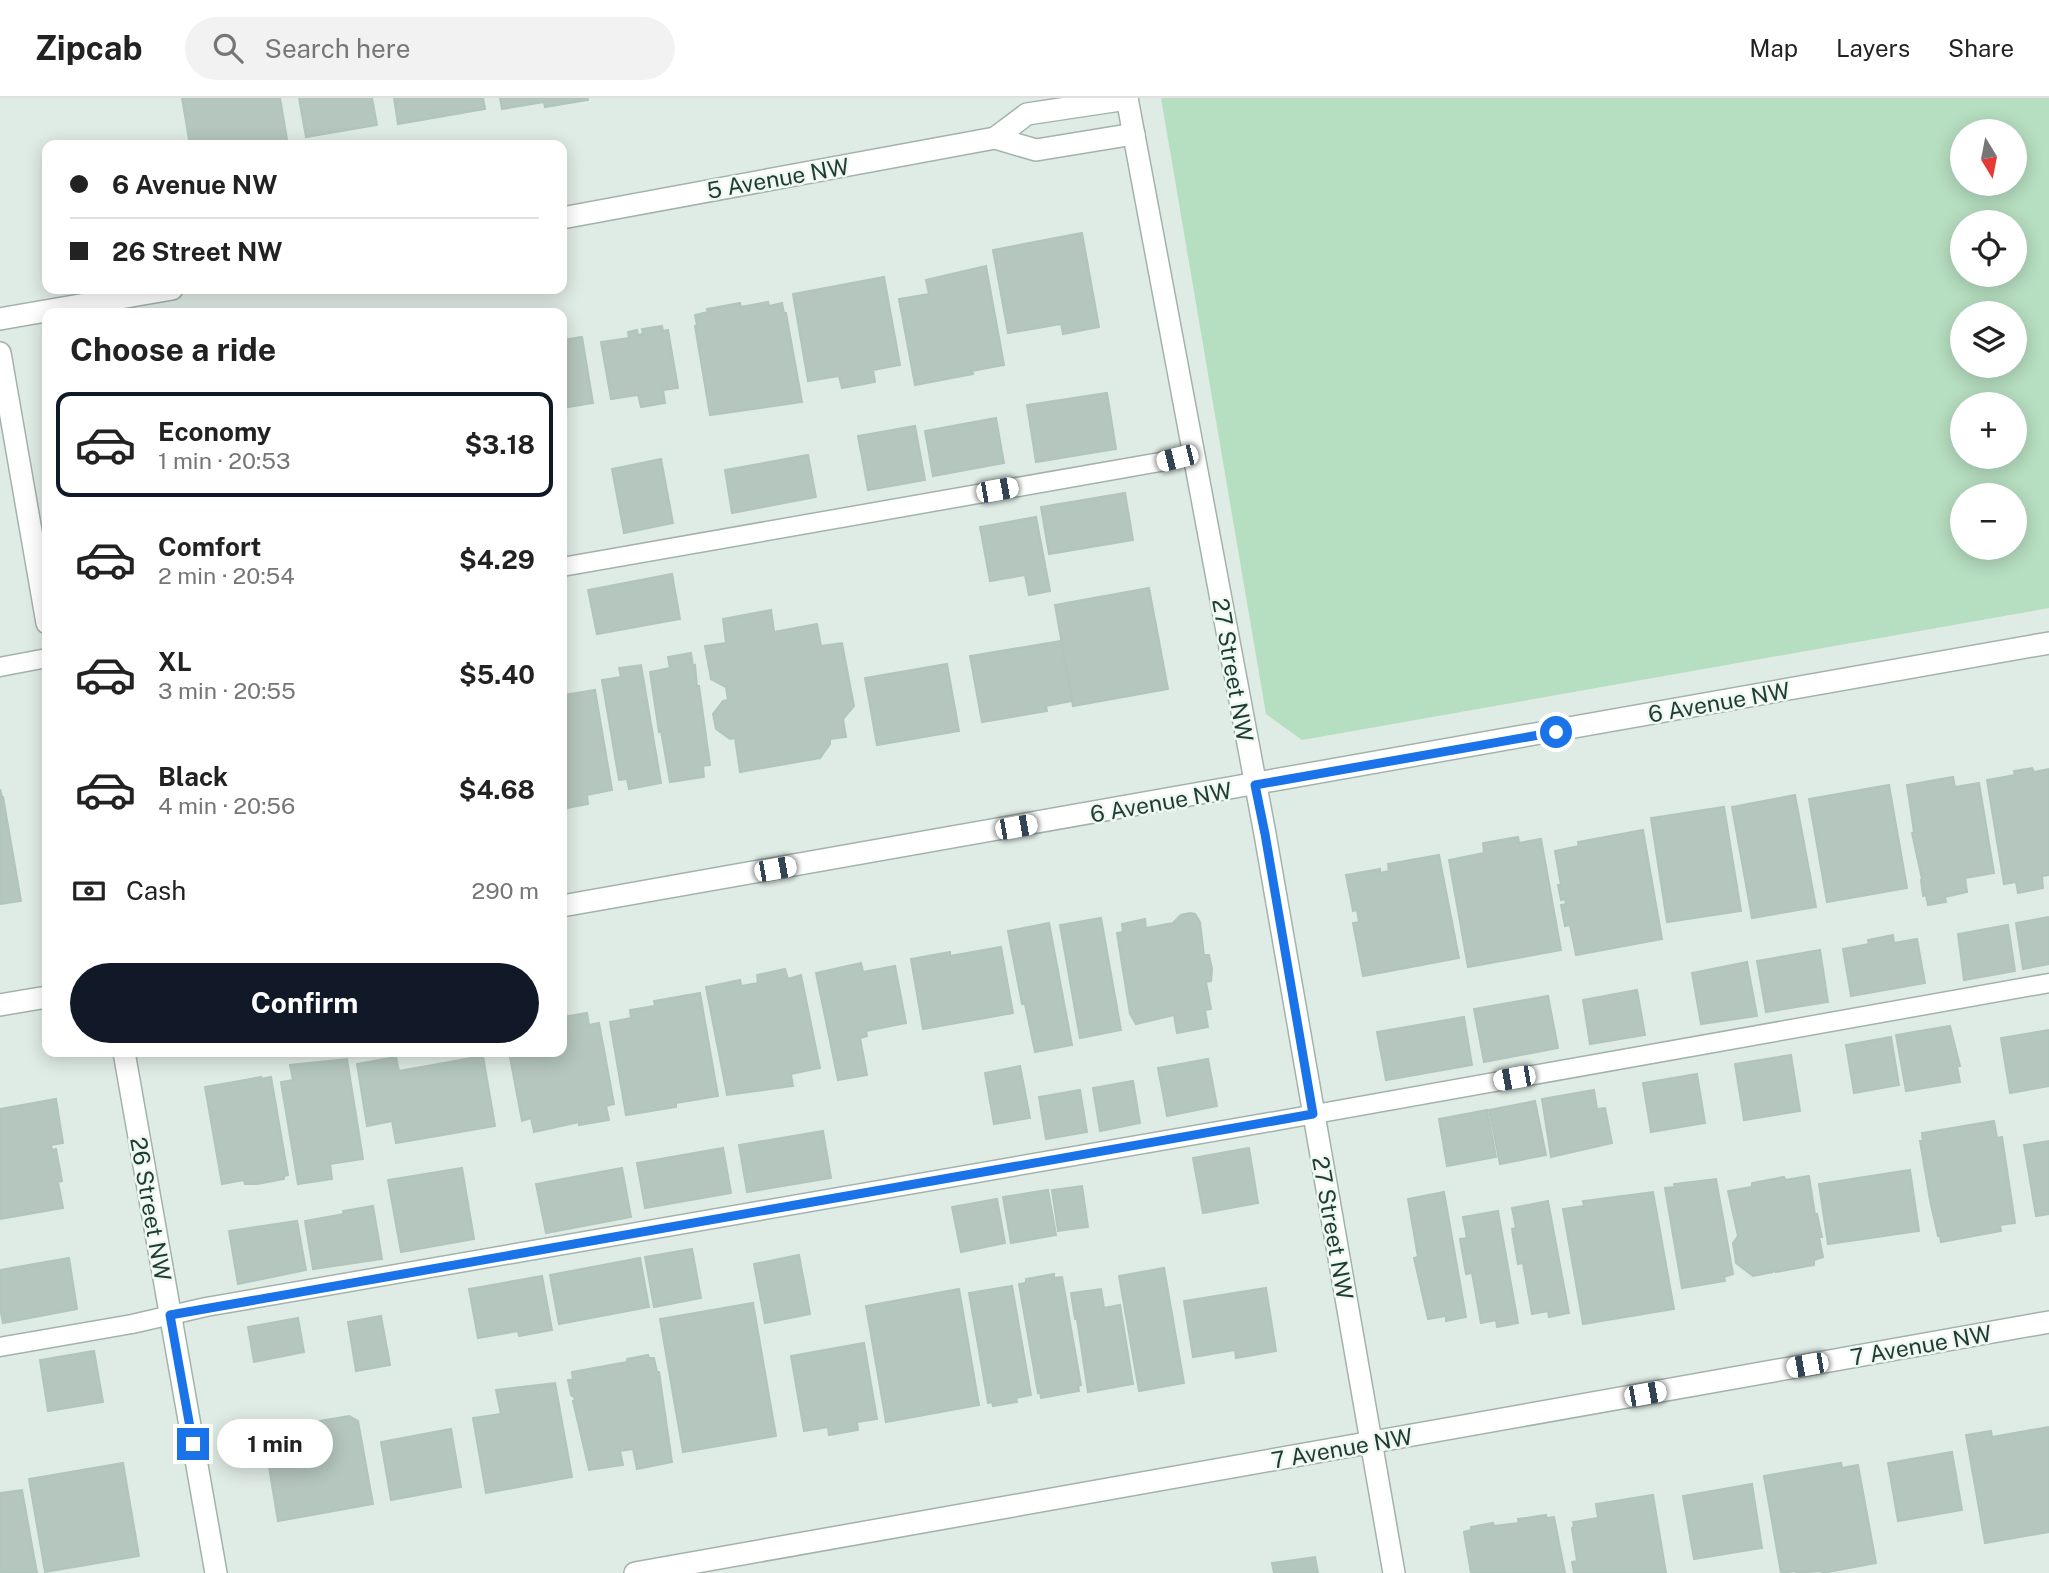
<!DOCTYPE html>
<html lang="en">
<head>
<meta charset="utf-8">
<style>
	body { margin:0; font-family:"Public Sans",sans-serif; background:#f2f2f2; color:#222; height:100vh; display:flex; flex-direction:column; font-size:26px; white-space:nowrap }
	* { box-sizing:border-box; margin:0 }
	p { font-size:23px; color:#767676 }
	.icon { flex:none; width:38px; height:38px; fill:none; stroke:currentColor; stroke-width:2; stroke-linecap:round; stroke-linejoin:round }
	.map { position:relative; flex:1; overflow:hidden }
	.details { position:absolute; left:42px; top:210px; width:525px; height:749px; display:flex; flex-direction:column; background:#fff; border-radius:14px; box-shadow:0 4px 18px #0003 }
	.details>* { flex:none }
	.banner { position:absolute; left:42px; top:42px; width:525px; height:154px; border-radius:14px; box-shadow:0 4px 18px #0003; display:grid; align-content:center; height:154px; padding:0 28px; background:#fff }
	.needle { width:46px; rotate:170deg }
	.buttons { position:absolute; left:1950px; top:21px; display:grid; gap:14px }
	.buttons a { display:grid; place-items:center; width:77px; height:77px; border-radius:50%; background:#fff; box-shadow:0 4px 18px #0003; font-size:35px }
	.end { position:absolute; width:32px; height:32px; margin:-16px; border:9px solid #1a73e8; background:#fff; box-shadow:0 0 0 4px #fff }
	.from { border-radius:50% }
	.bubble { position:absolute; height:49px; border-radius:24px; background:#fff; box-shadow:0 4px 18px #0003; font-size:23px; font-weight:700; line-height:49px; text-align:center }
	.car { position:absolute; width:21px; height:42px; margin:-21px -10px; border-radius:9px; box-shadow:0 0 5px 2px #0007; background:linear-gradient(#fff 24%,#345 0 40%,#fff 0 76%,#345 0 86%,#fff 0) }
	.banner b { display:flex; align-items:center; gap:24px; height:66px; font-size:26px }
	.banner b+b { border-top:2px solid #e0e0e0 }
	.banner i { width:18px; height:18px; background:#222 }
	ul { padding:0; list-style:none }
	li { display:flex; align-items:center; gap:21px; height:105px; margin:0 14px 10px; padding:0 14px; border:4px solid transparent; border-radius:14px }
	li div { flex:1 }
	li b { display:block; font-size:26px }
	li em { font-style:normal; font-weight:700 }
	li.on { border-color:#111827 }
	li>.icon { width:63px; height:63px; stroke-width:1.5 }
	h2 { padding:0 28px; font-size:32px; line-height:84px }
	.pay { display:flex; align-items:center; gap:18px; height:77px; padding:0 28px; font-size:26px }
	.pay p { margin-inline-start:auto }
	.cta { display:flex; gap:14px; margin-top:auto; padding:14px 28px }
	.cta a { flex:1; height:80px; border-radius:42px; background:#111827; color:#fff; font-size:28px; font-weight:700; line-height:80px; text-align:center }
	header { display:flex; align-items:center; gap:42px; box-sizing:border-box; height:98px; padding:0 35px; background:#fff; border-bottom:2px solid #e0e0e0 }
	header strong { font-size:33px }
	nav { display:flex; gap:38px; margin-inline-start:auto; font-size:24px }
	.search { width:490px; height:63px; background:#f2f2f2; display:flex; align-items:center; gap:18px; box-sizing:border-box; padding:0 24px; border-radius:38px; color:#767676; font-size:26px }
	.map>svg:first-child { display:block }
	.green { fill:#b6dec0; fill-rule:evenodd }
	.building { fill:#b4c6be; stroke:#b1c5bc; stroke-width:2 }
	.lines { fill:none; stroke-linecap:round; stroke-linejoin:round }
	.service-casing { stroke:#a2b3ac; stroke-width:21 }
	.minor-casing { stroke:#a2b3ac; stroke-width:24 }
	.service { stroke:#fff; stroke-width:18 }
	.minor { stroke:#fff; stroke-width:21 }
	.route { stroke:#1a73e8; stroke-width:9 }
	.labels { text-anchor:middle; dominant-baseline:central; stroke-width:5; stroke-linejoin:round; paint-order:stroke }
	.street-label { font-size:23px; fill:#1f3c33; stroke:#eff8f3 }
</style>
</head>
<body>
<header>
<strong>Zipcab</strong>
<div class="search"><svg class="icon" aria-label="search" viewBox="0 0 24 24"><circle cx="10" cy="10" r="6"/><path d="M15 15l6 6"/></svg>Search here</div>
<nav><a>Map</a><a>Layers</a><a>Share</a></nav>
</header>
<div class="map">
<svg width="2049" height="1475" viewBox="0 0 2049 1475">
	<rect width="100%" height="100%" fill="#dfebe5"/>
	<!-- green -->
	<path class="green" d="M1161,0H2049V510L1302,642L1266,616ZM1962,33H2014V86H1962ZM1962,124H2014V177H1962ZM1962,215H2014V268H1962ZM1962,306H2014V359H1962ZM1962,397H2014V450H1962Z"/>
	<!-- building -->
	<g class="building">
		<polygon points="182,0 280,0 288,47 190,47"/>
		<polygon points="299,0 372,0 377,27 306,39"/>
		<polygon points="394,0 483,0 485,11 398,26"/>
		<polygon points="500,0 588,0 588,2 545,9 544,4 502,11"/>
		<polygon points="1082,135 1099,229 1063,236 1061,226 1008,235 993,152"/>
		<polygon points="986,168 1004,267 972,273 973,276 915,287 899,201 929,196 926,182"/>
		<polygon points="884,179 900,267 873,272 875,284 842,290 839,278 808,283 793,196"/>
		<polygon points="768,204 769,208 782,205 784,215 786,215 802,304 710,317 695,228 697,227 695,217 708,214 707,211 740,205 741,209"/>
		<polygon points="662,228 663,233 668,232 678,290 663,292 665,305 641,309 638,297 611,301 601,244 629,240 628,234 637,232 638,237 643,236 642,231"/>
		<polygon points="582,239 593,305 562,310 562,242"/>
		<polygon points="1107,295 1116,351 1036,364 1027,307"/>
		<polygon points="996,320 1004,365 933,378 925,333"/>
		<polygon points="915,328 925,382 868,392 858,338"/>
		<polygon points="808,357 816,399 732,415 725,372"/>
		<polygon points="661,361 673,425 624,435 612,371"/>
		<polygon points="1125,395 1133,442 1049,456 1041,409"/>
		<polygon points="1036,419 1050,493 1029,497 1025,477 990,483 980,429"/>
		<polygon points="672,476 680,521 597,536 588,492"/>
		<polygon points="1149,490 1168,591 1073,608 1055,507"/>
		<polygon points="771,512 774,534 817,526 821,548 842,545 854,608 843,621 846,639 830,641 830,646 820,660 740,674 735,640 730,641 716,631 713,616 723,603 728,602 726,589 711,581 705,548 726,545 723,521"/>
		<polygon points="1061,543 1072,603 1046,608 1047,613 982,624 970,558"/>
		<polygon points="691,555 693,568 695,567 697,588 699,588 710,667 703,668 704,679 670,684 661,633 659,634 650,574 670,570 668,559"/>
		<polygon points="947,566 959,633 877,647 865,580"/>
		<polygon points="641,567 661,685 629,691 627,681 619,682 602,582 621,579 619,570"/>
		<polygon points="562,590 564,597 595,592 612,692 587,697 588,706 562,711"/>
		<polygon points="2032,670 2034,674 2049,671 2049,777 2042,778 2043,790 2018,795 2016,784 2004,786 1987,682 2015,677 2014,673"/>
		<polygon points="1953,679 1955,689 1979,685 1994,775 1965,780 1967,794 1945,799 1946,804 1928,807 1926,797 1923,798 1921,782 1922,781 1912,735 1914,734 1907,687"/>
		<polygon points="1889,687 1907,790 1827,804 1809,701"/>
		<polygon points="0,691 2,699 3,699 21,803 0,806"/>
		<polygon points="1795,697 1816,809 1752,820 1732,709"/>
		<polygon points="1724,709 1741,813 1667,824 1651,720"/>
		<polygon points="1643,732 1662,841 1576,857 1570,827 1565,828 1561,807 1566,806 1565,801 1561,802 1558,787 1561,787 1555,753 1579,748 1578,744"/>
		<polygon points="1518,739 1519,745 1541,741 1561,852 1468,869 1449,762 1484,755 1483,745"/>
		<polygon points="1439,757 1459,860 1363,878 1353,825 1359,824 1357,812 1353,813 1346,777 1380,771 1380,775 1389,773 1388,766"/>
		<polygon points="1190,815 1195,816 1200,824 1204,857 1209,857 1212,871 1211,883 1206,884 1211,911 1205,912 1208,929 1177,935 1174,917 1136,926 1130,916 1117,835 1123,834 1122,826 1145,821 1146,830 1173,825 1181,817"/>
		<polygon points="2049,819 2049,866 2023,871 2016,825"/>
		<polygon points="1101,820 1121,932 1080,940 1060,827"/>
		<polygon points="1049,825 1072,947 1035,954 1025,906 1022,906 1008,833"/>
		<polygon points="2008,827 2015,873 1964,882 1958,836"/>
		<polygon points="1893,837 1894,845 1917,841 1925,885 1851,898 1843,851 1869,846 1868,842"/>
		<polygon points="1001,849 1013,915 923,931 911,861 950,854 950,858"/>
		<polygon points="1820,852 1828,904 1766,914 1757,863"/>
		<polygon points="1747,864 1757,918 1701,926 1692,875"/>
		<polygon points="861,865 863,874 895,868 906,925 866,933 867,938 860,940 867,977 838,982 816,875"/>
		<polygon points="785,871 788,881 801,877 820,970 791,976 793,988 727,997 706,889 740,882 741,888 758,885 757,877"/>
		<polygon points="1637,892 1645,937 1590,946 1583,902"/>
		<polygon points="700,895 718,998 676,1005 676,1009 626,1017 610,924 631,920 630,912 655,908 654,903"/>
		<polygon points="1548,898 1558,950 1484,964 1474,911"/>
		<polygon points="587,915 589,927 599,925 614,1006 606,1008 609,1022 579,1027 579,1024 534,1034 531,1020 522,1023 509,954 562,954 562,919"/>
		<polygon points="1464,919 1472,967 1386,982 1377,934"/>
		<polygon points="1950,928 1960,968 1957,968 1960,984 1906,993 1896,937"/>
		<polygon points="2049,932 2049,988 2010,995 2001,940"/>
		<polygon points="1891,939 1899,987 1854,995 1846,947"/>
		<polygon points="1791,957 1800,1013 1744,1022 1735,966"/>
		<polygon points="483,958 495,1028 396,1045 392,1023 367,1028 357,966 396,959 399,973"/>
		<polygon points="347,961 363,1061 330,1066 332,1081 298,1086 281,984 293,982 290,967"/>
		<polygon points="1208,961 1217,1008 1167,1018 1158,970"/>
		<polygon points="1020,968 1030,1020 994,1026 985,975"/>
		<polygon points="1697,976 1705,1025 1651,1034 1643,985"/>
		<polygon points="261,979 261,981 271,979 288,1077 284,1078 284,1081 257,1086 245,1086 244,1082 222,1086 205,989"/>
		<polygon points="1133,983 1140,1025 1100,1033 1093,990"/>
		<polygon points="1080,992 1087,1034 1046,1041 1039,999"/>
		<polygon points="1594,992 1597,1011 1605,1010 1612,1045 1551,1059 1542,1001"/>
		<polygon points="56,1001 63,1045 51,1047 52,1052 56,1051 62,1083 58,1084 63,1110 0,1121 0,1011"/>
		<polygon points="1535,1003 1546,1057 1500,1066 1489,1012"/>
		<polygon points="1487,1012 1496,1059 1447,1068 1439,1021"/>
		<polygon points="1994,1023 1997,1040 2002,1039 2015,1125 2000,1127 2001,1133 1941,1144 1940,1138 1938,1138 1930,1102 1920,1043 1923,1043 1922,1035"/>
		<polygon points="823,1033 831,1080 747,1094 739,1047"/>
		<polygon points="2049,1043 2049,1116 2036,1118 2024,1047"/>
		<polygon points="723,1050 731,1095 645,1110 637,1065"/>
		<polygon points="1249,1050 1258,1105 1203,1115 1193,1060"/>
		<polygon points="462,1070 474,1141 401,1154 388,1082"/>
		<polygon points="622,1070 631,1119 546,1135 536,1086"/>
		<polygon points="1910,1072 1919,1133 1828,1146 1819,1086"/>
		<polygon points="1809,1078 1815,1117 1817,1116 1822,1139 1819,1139 1823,1159 1814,1162 1814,1167 1776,1174 1776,1171 1773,1174 1753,1178 1736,1165 1733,1145 1738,1138 1728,1093 1752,1089 1752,1085 1784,1079 1785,1082"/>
		<polygon points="1716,1081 1733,1176 1724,1179 1725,1183 1682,1190 1665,1090 1675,1089 1674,1086"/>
		<polygon points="1082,1088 1088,1129 1058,1133 1052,1092"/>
		<polygon points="1048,1092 1056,1137 1011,1145 1003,1099"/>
		<polygon points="1444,1094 1466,1219 1446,1223 1446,1218 1428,1221 1414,1160 1418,1159 1408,1101"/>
		<polygon points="1653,1094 1674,1211 1583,1226 1563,1111 1584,1108 1583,1103"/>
		<polygon points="997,1101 1005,1145 961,1154 952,1109"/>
		<polygon points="1548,1103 1569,1215 1549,1219 1548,1213 1532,1216 1523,1165 1518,1166 1512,1131 1516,1130 1512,1110"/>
		<polygon points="373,1108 382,1161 313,1171 305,1123 344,1116 343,1113"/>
		<polygon points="1498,1113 1518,1225 1497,1229 1496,1222 1481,1225 1472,1175 1466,1176 1460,1141 1467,1140 1463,1119"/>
		<polygon points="297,1123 306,1172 238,1186 229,1133"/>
		<polygon points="692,1151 701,1200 654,1209 645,1159"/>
		<polygon points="799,1157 810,1216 765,1225 754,1166"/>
		<polygon points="69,1160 77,1211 3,1225 0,1210 0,1172"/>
		<polygon points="640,1160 649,1209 559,1226 550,1177"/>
		<polygon points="1164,1170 1184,1285 1139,1293 1119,1178"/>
		<polygon points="1054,1176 1054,1180 1062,1179 1081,1287 1078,1288 1079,1293 1041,1300 1040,1294 1038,1295 1019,1186 1026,1185 1026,1181"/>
		<polygon points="542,1178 552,1232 519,1238 518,1233 478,1240 469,1191"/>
		<polygon points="1012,1188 1031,1297 1016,1300 1017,1304 993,1308 992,1304 988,1305 969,1195"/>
		<polygon points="1266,1190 1276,1253 1236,1260 1235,1252 1193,1259 1184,1203"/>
		<polygon points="959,1191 979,1307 886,1324 866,1208"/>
		<polygon points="1101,1191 1104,1210 1120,1207 1133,1286 1088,1294 1077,1221 1075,1221 1071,1195"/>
		<polygon points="753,1205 776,1338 683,1354 660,1221"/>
		<polygon points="381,1218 390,1267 356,1273 348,1224"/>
		<polygon points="298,1220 304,1254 254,1264 248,1229"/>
		<polygon points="864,1245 877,1321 857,1324 858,1332 829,1337 828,1329 804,1333 791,1258"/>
		<polygon points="94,1253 103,1304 48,1313 40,1262"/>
		<polygon points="648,1257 649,1260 654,1260 657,1274 659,1274 672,1364 637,1371 633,1351 620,1353 623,1367 589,1372 573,1303 576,1301 571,1297 568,1282 573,1282 572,1274 627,1264 627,1261"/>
		<polygon points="555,1285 572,1379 486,1395 473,1320 501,1316 496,1292"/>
		<polygon points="349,1318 358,1323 373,1406 278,1423 267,1357 317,1348 314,1332 320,1323"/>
		<polygon points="2049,1329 2049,1434 1985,1445 1966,1337 1991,1333 1992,1339"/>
		<polygon points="451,1331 461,1389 391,1402 381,1344"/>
		<polygon points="1952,1354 1962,1412 1898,1423 1888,1365"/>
		<polygon points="123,1365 139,1458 45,1474 29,1381"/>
		<polygon points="1841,1365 1842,1370 1858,1367 1876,1465 1823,1475 1821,1473 1796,1475 1796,1473 1781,1475 1764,1378"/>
		<polygon points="1752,1386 1762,1450 1694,1461 1683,1398"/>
		<polygon points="22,1392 37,1475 0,1475 0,1395"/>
		<polygon points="1653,1397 1666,1475 1574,1475 1572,1464 1577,1463 1572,1430 1574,1429 1573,1424 1598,1420 1596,1406"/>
		<polygon points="1546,1417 1546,1420 1554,1419 1565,1475 1471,1475 1464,1434 1471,1432 1471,1429 1493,1425 1494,1428 1519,1425 1518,1421"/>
		<polygon points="1315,1459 1318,1475 1274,1475 1272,1465"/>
	</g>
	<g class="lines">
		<defs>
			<g id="service">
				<polyline points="562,469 1160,364 1193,356"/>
				<polyline points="0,569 47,560"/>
				<polyline points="0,1249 132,1226 206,1209 1276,1023 2049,885"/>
			</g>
			<g id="minor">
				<polyline points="1127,0 1265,736 1394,1475"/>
				<polyline points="995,40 1036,52 1134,36"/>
				<polyline points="562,120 995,40 1027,16 1127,1"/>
				<polyline points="0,221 172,191"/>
				<polyline points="0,255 47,525"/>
				<polyline points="562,808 2049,545"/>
				<polyline points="0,907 47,899"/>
				<polyline points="124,954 216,1475"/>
				<polyline points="635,1475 2049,1224"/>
			</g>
		</defs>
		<!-- service casing -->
		<use href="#service" class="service-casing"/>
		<!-- minor casing -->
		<use href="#minor" class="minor-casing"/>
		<!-- service -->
		<use href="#service" class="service"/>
		<!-- minor -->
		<use href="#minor" class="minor"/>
	</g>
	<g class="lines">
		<!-- route -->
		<polyline class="route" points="193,1346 170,1217 1313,1016 1265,736 1255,687 1556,634"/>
	</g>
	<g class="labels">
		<!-- street labels -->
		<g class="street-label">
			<text transform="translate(778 80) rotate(-10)">5 Avenue NW</text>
			<text transform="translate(1233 572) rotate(80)">27 Street NW</text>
			<text transform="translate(1719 604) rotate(-10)">6 Avenue NW</text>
			<text transform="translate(1161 704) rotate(-10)">6 Avenue NW</text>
			<text transform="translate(151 1111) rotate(80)">26 Street NW</text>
			<text transform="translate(1333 1130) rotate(80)">27 Street NW</text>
			<text transform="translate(1921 1247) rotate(-10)">7 Avenue NW</text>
			<text transform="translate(1342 1350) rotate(-10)">7 Avenue NW</text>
		</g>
	</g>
</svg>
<div class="buttons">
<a><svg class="needle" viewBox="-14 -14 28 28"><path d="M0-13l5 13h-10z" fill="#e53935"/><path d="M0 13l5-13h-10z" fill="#767676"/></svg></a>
<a><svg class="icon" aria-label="locate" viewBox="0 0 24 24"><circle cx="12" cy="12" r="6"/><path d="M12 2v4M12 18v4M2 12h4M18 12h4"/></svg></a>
<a><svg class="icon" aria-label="layers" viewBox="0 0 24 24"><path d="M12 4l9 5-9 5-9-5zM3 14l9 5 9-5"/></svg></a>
<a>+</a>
<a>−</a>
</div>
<i class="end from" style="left:1556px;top:634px"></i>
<i class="end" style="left:193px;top:1346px"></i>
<div class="bubble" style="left:217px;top:1321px;width:116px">1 min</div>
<i class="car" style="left:1177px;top:360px;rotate:256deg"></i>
<i class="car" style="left:997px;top:392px;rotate:80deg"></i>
<i class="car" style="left:1016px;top:729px;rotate:80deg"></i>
<i class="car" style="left:775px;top:771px;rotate:80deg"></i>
<i class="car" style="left:1514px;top:980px;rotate:260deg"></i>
<i class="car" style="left:1807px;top:1267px;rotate:260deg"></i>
<i class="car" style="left:1645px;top:1296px;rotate:80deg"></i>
<div class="banner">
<b><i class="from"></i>6 Avenue NW</b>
<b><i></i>26 Street NW</b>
</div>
<section class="details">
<h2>Choose a ride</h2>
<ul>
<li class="on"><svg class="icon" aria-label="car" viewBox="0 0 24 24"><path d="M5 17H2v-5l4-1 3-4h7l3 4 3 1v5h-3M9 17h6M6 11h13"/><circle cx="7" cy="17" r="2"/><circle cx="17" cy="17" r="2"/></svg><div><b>Economy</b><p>1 min · 20:53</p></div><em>$3.18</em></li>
<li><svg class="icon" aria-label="car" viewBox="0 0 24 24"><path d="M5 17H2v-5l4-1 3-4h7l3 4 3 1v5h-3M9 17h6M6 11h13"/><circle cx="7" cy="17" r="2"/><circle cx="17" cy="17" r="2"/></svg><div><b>Comfort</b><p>2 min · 20:54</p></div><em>$4.29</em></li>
<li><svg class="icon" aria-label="car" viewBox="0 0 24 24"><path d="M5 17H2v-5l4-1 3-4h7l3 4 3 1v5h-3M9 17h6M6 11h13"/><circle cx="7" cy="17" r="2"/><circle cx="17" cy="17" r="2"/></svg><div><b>XL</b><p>3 min · 20:55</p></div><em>$5.40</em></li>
<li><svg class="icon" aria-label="car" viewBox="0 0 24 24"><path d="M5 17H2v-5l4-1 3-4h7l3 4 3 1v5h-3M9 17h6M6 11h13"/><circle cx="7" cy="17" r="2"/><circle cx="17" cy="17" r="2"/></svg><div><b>Black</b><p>4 min · 20:56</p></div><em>$4.68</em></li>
</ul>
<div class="pay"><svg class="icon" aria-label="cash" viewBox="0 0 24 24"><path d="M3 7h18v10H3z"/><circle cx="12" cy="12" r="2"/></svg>Cash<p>290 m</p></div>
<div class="cta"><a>Confirm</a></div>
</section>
</div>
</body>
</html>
